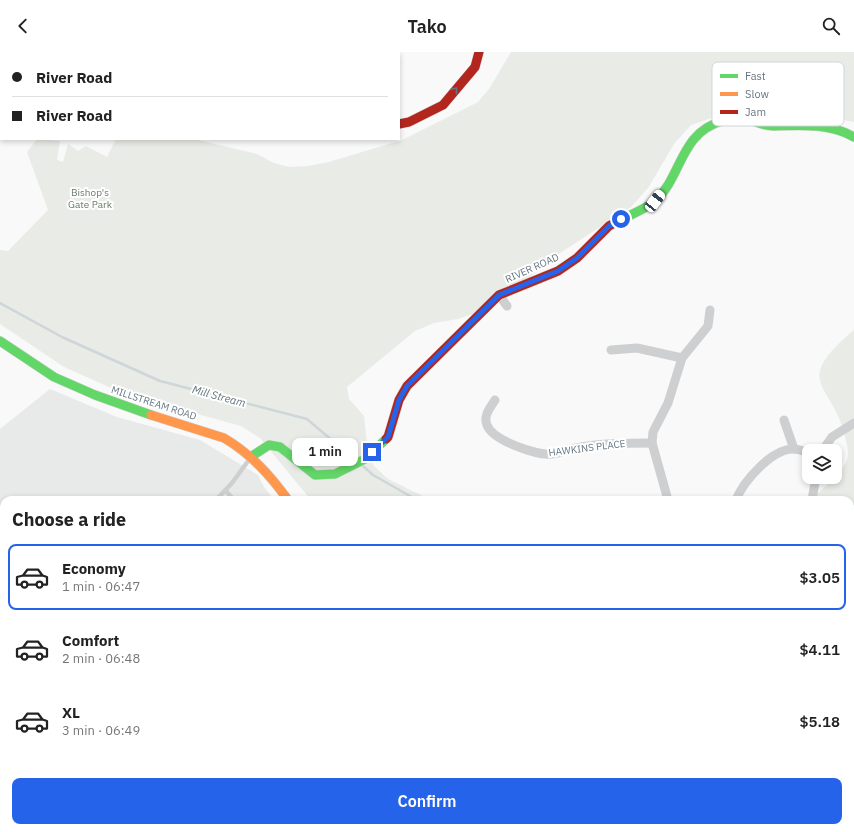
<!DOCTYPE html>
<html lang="en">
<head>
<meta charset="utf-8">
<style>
	body { margin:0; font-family:"IBM Plex Sans",sans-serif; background:#f2f2f2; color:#222; height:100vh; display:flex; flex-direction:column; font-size:15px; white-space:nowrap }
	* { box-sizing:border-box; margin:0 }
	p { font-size:13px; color:#767676 }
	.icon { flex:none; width:22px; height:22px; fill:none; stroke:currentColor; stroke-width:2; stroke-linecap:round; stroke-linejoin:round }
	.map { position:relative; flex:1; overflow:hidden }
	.panel { position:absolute; left:0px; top:444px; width:854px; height:336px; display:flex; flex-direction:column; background:#fff; border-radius:12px 12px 0 0; box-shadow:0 2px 6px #0003 }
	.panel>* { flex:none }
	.top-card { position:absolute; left:0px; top:0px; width:400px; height:88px; box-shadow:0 2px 6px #0003; display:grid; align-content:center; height:88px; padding:0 12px; background:#fff }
	.fabs { position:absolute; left:802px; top:392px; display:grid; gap:8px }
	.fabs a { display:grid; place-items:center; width:40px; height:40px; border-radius:8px; background:#fff; box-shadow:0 2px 6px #0003; font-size:20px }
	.end { position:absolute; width:18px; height:18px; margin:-9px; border:5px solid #2563eb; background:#fff; box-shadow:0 0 0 2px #fff }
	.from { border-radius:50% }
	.bubble { position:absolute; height:28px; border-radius:8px; background:#fff; box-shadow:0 2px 6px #0003; font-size:13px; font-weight:600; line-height:28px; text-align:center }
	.car { position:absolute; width:12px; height:24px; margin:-12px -6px; border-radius:5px; box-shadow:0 0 3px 1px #0007; background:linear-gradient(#fff 24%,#345 0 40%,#fff 0 76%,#345 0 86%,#fff 0) }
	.top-card b { display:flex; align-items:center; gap:14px; height:38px; font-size:15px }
	.top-card b+b { border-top:1px solid #e0e0e0 }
	.top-card i { width:10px; height:10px; background:#222 }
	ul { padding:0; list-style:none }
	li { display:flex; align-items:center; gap:12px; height:66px; margin:0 8px 6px; padding:0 4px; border:2px solid transparent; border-radius:8px }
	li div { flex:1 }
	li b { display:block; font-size:15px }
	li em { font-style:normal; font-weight:600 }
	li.active { border-color:#2563eb }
	li>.icon { width:36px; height:36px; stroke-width:1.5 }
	h2 { padding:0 12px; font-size:18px; line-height:48px }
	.action { display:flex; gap:8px; margin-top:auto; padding:8px 12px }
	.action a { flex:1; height:46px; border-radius:8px; background:#2563eb; color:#fff; font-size:16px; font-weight:600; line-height:46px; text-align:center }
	header { display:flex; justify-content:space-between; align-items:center; height:52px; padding:0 12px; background:#fff; font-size:18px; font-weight:600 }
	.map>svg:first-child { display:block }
	.built { fill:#e8e9e9 }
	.green { fill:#e8ebe6 }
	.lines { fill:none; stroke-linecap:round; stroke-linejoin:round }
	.stream { stroke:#ced6d9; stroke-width:2.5 }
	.fast-casing { stroke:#d5d6d7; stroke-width:10 }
	.slow-casing { stroke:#d5d6d7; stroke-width:10 }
	.jam-casing { stroke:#d5d6d7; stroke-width:10 }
	.lane { stroke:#cecfd0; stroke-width:4.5 }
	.street { stroke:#cecfd0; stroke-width:9 }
	.fast { stroke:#63d668; stroke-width:9 }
	.slow { stroke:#ff974d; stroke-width:9 }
	.jam { stroke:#b3261e; stroke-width:9 }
	.oneway { stroke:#657683 }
	.route { stroke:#2563eb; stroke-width:5 }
	.labels { text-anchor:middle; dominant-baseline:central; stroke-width:4; stroke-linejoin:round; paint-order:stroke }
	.park-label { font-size:10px; fill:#687a64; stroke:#fff }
	.street-label { font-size:10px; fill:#657683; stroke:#fff }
	.water-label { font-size:11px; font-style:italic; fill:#60757c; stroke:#fff }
	.key { fill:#fff; stroke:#d1d6da; stroke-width:1 }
	.key-label { font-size:11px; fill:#657683 }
</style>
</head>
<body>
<header><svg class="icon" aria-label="back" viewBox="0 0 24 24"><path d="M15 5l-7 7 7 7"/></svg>Tako<svg class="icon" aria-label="search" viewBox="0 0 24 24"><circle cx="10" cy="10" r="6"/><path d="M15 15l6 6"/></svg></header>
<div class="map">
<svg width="854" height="780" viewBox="0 0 854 780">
	<rect width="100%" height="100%" fill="#f9f9f9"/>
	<!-- built -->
	<polygon class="built" points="50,337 117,365 200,388 258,423 264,435 274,448 4,448 4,776 175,776 170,780 0,780 0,377"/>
	<!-- green -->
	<g class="green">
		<polygon points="511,0 854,0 854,70 812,62 754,57 732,59 691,73 674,92 648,136 631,155 560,201 512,239 482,259 458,267 434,271 415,279 347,335 349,347 364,364 368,401 374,414 388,427 431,448 311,448 260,386 241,374 125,342 64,315 0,272 0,198 8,199 48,158 27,100 37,87 60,89 57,108 63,110 68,92 78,99 86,94 107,105 116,87 194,87 257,102 274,111 289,115 308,114 329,110 402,88 478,50 489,37"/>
		<path d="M854,278V492L850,493V448H812C823,435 838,425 846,410C849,404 848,396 846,389C835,330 788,334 854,278Z"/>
		<polygon points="854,510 854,780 604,780 608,776 850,776 850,512"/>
		<polygon points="445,776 470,776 469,780 430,780"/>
	</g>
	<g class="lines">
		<!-- stream -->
		<g class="stream">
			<polyline points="0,251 62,285 160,329 307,367 355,408"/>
			<polyline points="362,413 373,423 417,448 429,448"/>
			<polyline points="850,582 854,584"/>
		</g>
		<defs>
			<g id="fast">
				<polyline points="131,0 132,1"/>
				<path d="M616,170C627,164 647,157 656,148C682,124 680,81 722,69C726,68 732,65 736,65C748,65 759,74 774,74C801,73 829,71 854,85"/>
				<polyline points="0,289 54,325 95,343 151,363"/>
				<polyline points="252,404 269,393 280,395 315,423 335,422 365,407 386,387"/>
				<polyline points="639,776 640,780"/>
			</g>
			<path id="slow" d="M151,363L224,386C251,402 270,423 288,448"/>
			<g id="jam">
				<polyline points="399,72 409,70 443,53 475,15 479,0"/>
				<polyline points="386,387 388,385 399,348 407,334 499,243 558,219 577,206 609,174 616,170"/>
			</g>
		</defs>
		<!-- fast casing -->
		<use href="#fast" class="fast-casing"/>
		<!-- slow casing -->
		<use href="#slow" class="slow-casing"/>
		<!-- jam casing -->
		<use href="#jam" class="jam-casing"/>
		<!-- lane -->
		<g class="lane">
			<polyline points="226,439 234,448"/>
			<polyline points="216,448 232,431 251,405"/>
			<polyline points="0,638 4,634"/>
			<polyline points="0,700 4,721"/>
			<polyline points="0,759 4,742"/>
			<polyline points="96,780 97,776"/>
		</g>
		<!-- street -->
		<g class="street">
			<polyline points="213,0 215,1"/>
			<polyline points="68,1 68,0"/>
			<polyline points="288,1 289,0"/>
			<polyline points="499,243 507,254"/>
			<polyline points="611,298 637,296 682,306"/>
			<path d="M495,348C490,356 483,364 487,373C492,388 537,404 552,402C562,401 571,396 581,395C605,391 628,391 652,391"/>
			<polyline points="784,368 794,397"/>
			<polyline points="822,399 832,385 854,371"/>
			<polyline points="668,448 652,391 653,380 668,351 682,306 708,274 710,258"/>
			<path d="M736,448C743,430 772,396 794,397C799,397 805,400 809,401"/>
			<polyline points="812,448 816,425"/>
		</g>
		<!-- fast -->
		<use href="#fast" class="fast"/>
		<!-- slow -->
		<use href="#slow" class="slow"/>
		<!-- jam -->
		<use href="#jam" class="jam"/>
	</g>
	<!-- one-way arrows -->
	<defs><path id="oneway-chevron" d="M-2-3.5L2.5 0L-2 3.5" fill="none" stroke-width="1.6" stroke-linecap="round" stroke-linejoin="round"/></defs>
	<use class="oneway" href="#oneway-chevron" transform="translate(455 38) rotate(-50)"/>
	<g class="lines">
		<!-- route -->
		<polyline class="route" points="372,400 388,385 399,348 407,334 499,243 558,219 577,206 609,174 621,167"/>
	</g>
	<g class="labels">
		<!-- park labels -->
		<g class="park-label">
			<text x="90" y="140">Bishop's<tspan x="90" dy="12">Gate Park</tspan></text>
		</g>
		<!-- street labels -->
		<g class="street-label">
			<text transform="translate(532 216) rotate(-24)">RIVER ROAD</text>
			<text transform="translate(154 351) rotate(18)">MILLSTREAM ROAD</text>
			<text transform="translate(587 396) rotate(-7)">HAWKINS PLACE</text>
		</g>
		<!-- water labels -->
		<g class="water-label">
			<text transform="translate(219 344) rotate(15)">Mill Stream</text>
		</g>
	</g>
	<!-- legend -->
	<rect x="712" y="10" width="132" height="64" rx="6" class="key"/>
	<rect x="720" y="22" width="18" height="4" fill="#63d668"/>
	<rect x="720" y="40" width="18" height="4" fill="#ff974d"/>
	<rect x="720" y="58" width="18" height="4" fill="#b3261e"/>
	<g class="key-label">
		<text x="745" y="28">Fast</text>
		<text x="745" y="46">Slow</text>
		<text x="745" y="64">Jam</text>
	</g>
</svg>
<div class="fabs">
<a><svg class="icon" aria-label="layers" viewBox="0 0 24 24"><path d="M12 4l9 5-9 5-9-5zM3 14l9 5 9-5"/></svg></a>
</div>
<i class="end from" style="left:621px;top:167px"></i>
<i class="end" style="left:372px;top:400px"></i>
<div class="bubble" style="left:292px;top:386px;width:66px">1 min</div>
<i class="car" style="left:655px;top:149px;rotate:38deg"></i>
<div class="top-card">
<b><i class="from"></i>River Road</b>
<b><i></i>River Road</b>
</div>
<section class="panel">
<h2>Choose a ride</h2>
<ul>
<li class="active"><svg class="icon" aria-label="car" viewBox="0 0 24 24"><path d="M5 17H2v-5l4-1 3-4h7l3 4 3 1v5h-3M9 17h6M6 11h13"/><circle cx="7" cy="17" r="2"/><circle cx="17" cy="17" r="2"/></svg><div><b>Economy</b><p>1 min · 06:47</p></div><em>$3.05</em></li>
<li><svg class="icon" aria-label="car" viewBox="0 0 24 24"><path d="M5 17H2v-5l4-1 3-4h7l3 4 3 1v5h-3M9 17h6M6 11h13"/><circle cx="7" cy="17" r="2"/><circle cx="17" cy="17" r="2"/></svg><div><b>Comfort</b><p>2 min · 06:48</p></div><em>$4.11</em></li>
<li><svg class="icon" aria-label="car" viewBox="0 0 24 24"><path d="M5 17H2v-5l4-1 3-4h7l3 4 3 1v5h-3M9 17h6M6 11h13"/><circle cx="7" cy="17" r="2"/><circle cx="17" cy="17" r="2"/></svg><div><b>XL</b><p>3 min · 06:49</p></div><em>$5.18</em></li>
</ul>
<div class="action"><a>Confirm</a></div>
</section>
</div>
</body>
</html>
